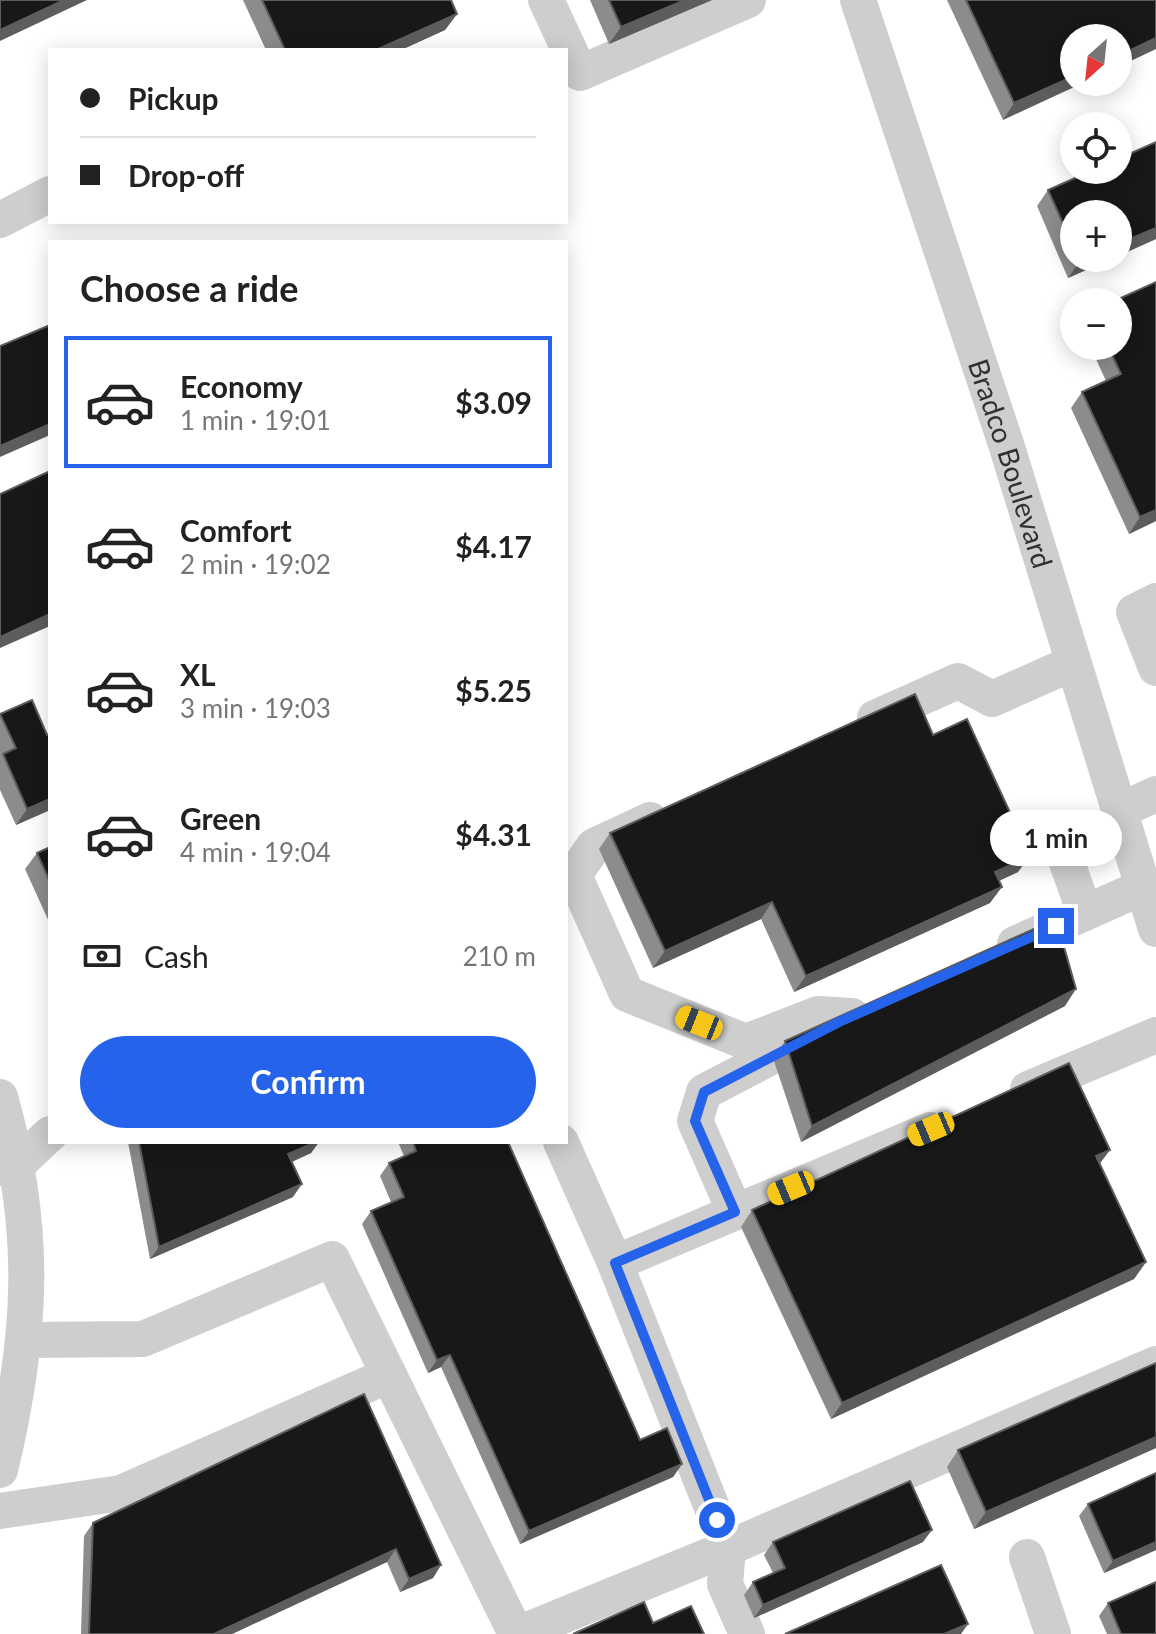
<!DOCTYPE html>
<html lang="en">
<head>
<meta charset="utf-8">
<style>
	body { margin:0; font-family:Lato,sans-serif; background:#f2f2f2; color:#222; height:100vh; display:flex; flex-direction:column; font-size:30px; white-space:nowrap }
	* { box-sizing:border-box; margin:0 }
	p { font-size:26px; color:#767676 }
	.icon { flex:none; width:44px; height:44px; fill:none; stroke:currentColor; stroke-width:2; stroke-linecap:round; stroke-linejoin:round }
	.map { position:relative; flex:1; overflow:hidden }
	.side { position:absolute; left:48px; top:240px; width:520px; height:904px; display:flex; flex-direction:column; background:#fff; border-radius:0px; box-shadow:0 4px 20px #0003 }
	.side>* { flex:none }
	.hud { position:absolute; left:48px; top:48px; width:520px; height:176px; border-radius:0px; box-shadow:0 4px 20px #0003; display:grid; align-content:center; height:176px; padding:0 32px; background:#fff }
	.needle { width:52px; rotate:207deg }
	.buttons { position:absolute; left:1060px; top:24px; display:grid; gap:16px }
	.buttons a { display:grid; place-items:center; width:72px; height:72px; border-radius:50%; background:#fff; box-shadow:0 4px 20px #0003; font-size:40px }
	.end { position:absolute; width:36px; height:36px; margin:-18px; border:10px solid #2563eb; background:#fff; box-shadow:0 0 0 4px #fff }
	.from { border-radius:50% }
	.bubble { position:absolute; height:56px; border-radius:28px; background:#fff; box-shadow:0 4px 20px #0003; font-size:26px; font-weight:700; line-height:56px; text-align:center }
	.car { position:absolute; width:24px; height:48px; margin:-24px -12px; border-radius:10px; box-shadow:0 0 6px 2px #0007; background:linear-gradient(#f5c518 24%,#345 0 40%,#f5c518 0 76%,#345 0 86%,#f5c518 0) }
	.hud b { display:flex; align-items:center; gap:28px; height:76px; font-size:30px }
	.hud b+b { border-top:2px solid #e0e0e0 }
	.hud i { width:20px; height:20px; background:#222 }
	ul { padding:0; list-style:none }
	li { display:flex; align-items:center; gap:24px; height:132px; margin:0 16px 12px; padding:0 16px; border:4px solid transparent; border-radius:0px }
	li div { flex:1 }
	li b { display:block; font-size:30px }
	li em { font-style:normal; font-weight:700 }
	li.active { border-color:#2563eb }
	li>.icon { width:72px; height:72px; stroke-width:1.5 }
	h2 { padding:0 32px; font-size:36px; line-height:96px }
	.pay { display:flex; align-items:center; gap:20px; height:88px; padding:0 32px; font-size:30px }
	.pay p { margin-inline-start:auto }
	.cta { display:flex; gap:16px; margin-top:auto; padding:16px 32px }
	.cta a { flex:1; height:92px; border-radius:48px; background:#2563eb; color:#fff; font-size:32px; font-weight:700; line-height:92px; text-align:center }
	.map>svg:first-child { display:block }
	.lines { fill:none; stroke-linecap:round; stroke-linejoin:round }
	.minor { stroke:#cecece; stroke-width:36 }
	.wall { fill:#8c8c8c }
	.shaded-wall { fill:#5d5d5d }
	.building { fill:#181818; stroke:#5d5d5d; stroke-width:2 }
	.route { stroke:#2563eb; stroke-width:10 }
	.labels { text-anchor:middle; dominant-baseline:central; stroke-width:8; stroke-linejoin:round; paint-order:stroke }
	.street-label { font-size:28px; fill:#313131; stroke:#fff }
</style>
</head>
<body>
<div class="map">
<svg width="1156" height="1634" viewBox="0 0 1156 1634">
	<rect width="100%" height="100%" fill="#fff"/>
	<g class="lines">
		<!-- minor -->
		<g class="minor">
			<polyline points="546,0 580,73 748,0"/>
			<path id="s1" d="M858,0L1006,444L1156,929"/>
			<polyline points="0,220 50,194"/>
			<polyline points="1156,601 1134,612 1156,668"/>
			<polyline points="875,718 958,681 992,699 1073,663"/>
			<polyline points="1119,811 1156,794"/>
			<polyline points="650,820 594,846 574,875 627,994 746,1042 818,1014 852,1016"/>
			<polyline points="1066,860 1085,913"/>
			<polyline points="1015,944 1143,887"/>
			<polyline points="1028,1089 1156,1035"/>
			<path d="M0,1097C38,1230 32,1337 0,1470"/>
			<polyline points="561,1142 615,1263 728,1548 725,1584 747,1634"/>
			<polyline points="0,1168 16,1166 50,1134"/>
			<polyline points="735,1212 695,1121 704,1092 794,1045"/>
			<polyline points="615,1263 930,1130"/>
			<polyline points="24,1340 143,1339 332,1259 516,1634"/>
			<polyline points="0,1511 121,1493 389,1375"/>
			<polyline points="1027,1557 1053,1634"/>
			<polyline points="518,1634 728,1548 1156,1364"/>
		</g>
	</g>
	<!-- wall -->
	<g class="wall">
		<polygon points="243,0 451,0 457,14 445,30 401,50 266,50"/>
		<polygon points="590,0 712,0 609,44"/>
		<polygon points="947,0 1156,0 1003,120"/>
		<polygon points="1156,142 1156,239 1118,256 1118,214 1074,214 1074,258 1113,258 1068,278 1037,206 1048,190 1093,170 1118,170 1118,159"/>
		<polygon points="1156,282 1156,521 1129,534 1071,408 1082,392 1106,381 1090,346 1118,346"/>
		<polygon points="0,715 50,810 16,825 0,790"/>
		<polygon points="933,735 1018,872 999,881 990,903 794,992 761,919 653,968 599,849 610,833"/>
		<polygon points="50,847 50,924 25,869 37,853"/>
		<polygon points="1065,1006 801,1142 773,1058 785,1041"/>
		<polygon points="128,1142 319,1142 311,1153 292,1162 293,1197 150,1259"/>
		<polygon points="398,1142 508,1142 640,1440 682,1464 673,1477 520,1544 441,1367 428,1373 362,1224 371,1211 391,1202 380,1176 389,1163 404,1156"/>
		<polygon points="1100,1164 1146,1262 1134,1279 831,1419 741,1227 752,1210"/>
		<polygon points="1156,1363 1156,1448 974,1529 947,1467 958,1450"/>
		<polygon points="364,1394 441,1565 433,1578 400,1592 387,1562 232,1634 81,1634 84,1536 93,1523"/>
		<polygon points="1088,1504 1156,1550 1104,1573 1079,1516"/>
		<polygon points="773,1542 923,1542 754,1618 744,1595 753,1582 773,1573 764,1555"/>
		<polygon points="1108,1603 1156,1634 1107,1634 1099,1616"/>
	</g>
	<!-- shaded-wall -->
	<g class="shaded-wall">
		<polygon points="64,0 87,0 0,41 0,30"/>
		<polygon points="685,0 712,0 609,44 621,27"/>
		<polygon points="457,14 445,30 401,50 376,50"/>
		<polygon points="1156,38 1156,49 1118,67 1118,56"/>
		<polygon points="1074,76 1074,82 1085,82 1003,120 1014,103"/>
		<polygon points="1156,228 1156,239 1118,256 1118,244"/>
		<polygon points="1087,258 1113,258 1068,278 1080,261"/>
		<polygon points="50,424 50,435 0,457 0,446"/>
		<polygon points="1156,510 1156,521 1129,534 1140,517"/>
		<polygon points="50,614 50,626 0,648 0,637"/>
		<polygon points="50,799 50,810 16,825 27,809"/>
		<polygon points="1030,856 1018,872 983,888 995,872"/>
		<polygon points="1002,887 990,903 794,992 806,976"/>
		<polygon points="772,902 761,919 653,968 665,951"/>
		<polygon points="1076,989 1065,1006 801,1142 812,1126"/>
		<polygon points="316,1142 319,1142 311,1153 280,1167 288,1154"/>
		<polygon points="1110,1150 1098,1166 1096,1156"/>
		<polygon points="302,1184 293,1197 150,1259 159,1247"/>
		<polygon points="1146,1262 1134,1279 831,1419 842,1403"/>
		<polygon points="450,1355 441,1367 428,1373 437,1360"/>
		<polygon points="1156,1437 1156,1448 974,1529 986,1512"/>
		<polygon points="682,1464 673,1477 520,1544 529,1531"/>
		<polygon points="932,1530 923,1542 754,1618 763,1605"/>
		<polygon points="1156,1542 1156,1550 1104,1573 1113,1561"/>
		<polygon points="396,1549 387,1562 232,1634 214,1634"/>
		<polygon points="441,1565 433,1578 400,1592 409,1579"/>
		<polygon points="968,1624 961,1634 944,1634"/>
	</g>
	<!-- building -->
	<g class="building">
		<polygon points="0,0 64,0 0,30"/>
		<polygon points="262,0 451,0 457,14 376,50 285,50"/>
		<polygon points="609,0 685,0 621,27"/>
		<polygon points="966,0 1156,0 1156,38 1118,56 1118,38 1074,38 1074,76 1014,103"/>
		<polygon points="1156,142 1156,228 1118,244 1118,214 1074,214 1074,248 1048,190 1093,170 1118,170 1118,159"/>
		<polygon points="1156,282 1156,510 1140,517 1082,392 1121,374 1108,346 1118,346 1118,302 1112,302"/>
		<polygon points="50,325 50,424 0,446 0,346"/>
		<polygon points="50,471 50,614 0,637 0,494"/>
		<polygon points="915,694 933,735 967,719 1030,856 995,872 1002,887 806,976 772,902 665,951 610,833"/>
		<polygon points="32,700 47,735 50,733 50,799 27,809 3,754 16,748 0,714"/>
		<polygon points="50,847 50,882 37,853"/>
		<polygon points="1056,919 1076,989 812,1126 785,1041"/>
		<polygon points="1069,1063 1110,1150 1096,1156 1146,1262 842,1403 752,1210"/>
		<polygon points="139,1142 316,1142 288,1154 302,1184 159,1247"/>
		<polygon points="413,1142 508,1142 640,1440 667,1428 682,1464 529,1531 450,1355 437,1360 371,1211 404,1197 389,1163 416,1151"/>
		<polygon points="1156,1363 1156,1437 986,1512 958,1450"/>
		<polygon points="364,1394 441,1565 409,1579 396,1549 214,1634 89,1634 93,1523"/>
		<polygon points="1156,1473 1156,1542 1113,1561 1088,1504"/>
		<polygon points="910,1481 932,1530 763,1605 753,1582 785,1568 773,1542"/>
		<polygon points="941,1565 968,1624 944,1634 785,1634"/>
		<polygon points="1156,1582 1156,1634 1121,1634 1108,1603"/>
		<polygon points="644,1602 653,1623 691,1606 704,1634 573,1634"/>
	</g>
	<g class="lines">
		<!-- route -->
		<polyline class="route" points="717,1520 615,1263 735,1212 695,1121 704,1092 839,1022 1056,926"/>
	</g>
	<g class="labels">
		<!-- street labels -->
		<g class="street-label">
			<text stroke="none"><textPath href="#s1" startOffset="488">Bradco Boulevard</textPath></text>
		</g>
	</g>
</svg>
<div class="buttons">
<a><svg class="needle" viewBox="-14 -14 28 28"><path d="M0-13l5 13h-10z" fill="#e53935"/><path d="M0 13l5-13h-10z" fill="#767676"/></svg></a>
<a><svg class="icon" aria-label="locate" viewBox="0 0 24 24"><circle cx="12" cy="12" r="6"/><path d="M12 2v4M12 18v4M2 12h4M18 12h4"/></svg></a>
<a>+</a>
<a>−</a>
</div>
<i class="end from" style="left:717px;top:1520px"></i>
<i class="end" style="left:1056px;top:926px"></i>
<div class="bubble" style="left:990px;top:810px;width:132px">1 min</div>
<i class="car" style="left:699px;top:1023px;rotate:292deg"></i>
<i class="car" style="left:931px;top:1129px;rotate:247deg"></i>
<i class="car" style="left:791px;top:1188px;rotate:247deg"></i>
<div class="hud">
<b><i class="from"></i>Pickup</b>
<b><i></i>Drop-off</b>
</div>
<section class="side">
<h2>Choose a ride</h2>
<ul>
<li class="active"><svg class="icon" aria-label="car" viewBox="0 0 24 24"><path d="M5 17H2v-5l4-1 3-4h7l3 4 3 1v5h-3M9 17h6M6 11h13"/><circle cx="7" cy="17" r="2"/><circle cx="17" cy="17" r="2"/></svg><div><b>Economy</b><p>1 min · 19:01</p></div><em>$3.09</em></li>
<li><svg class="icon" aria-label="car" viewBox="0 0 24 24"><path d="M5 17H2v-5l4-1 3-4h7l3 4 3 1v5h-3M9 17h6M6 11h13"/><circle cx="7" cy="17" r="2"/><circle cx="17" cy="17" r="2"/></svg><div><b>Comfort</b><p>2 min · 19:02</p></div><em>$4.17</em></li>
<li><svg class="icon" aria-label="car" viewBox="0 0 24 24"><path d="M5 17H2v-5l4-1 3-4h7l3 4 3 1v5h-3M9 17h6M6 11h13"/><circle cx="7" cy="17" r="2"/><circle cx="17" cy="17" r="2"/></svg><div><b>XL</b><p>3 min · 19:03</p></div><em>$5.25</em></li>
<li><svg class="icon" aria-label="car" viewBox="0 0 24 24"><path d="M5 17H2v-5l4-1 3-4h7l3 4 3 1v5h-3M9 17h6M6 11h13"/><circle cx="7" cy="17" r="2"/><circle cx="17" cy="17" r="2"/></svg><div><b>Green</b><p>4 min · 19:04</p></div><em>$4.31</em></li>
</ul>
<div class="pay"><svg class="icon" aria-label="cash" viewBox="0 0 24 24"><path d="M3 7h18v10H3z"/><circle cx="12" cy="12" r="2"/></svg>Cash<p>210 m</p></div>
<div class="cta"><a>Confirm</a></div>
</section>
</div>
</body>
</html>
